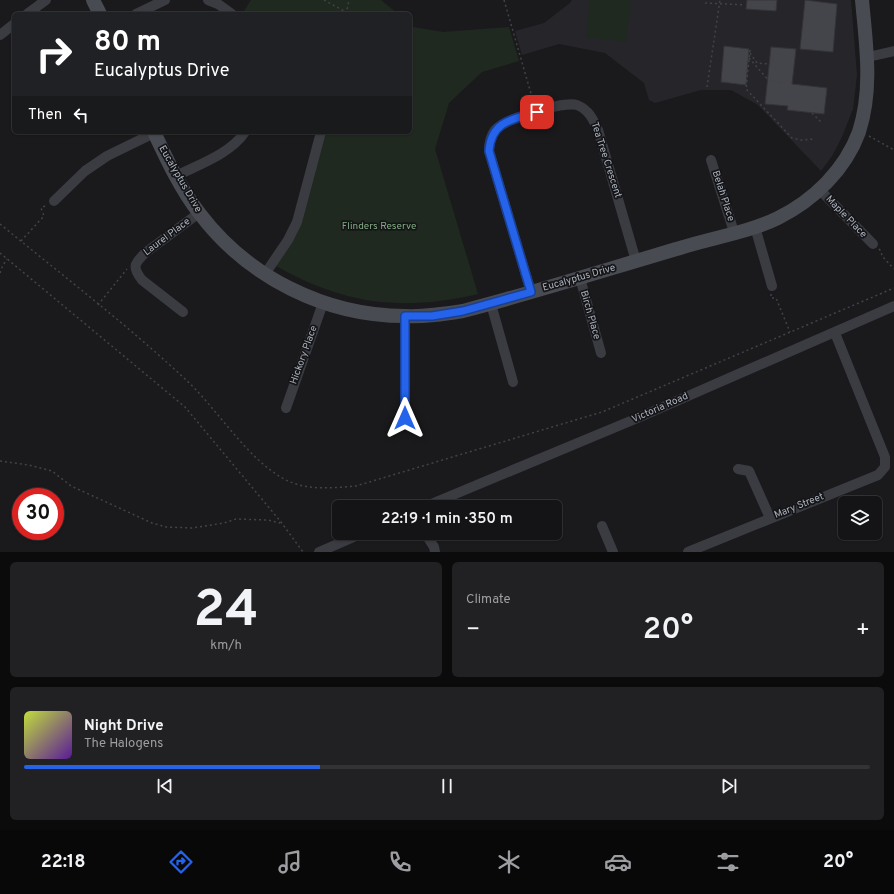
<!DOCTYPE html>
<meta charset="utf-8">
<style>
body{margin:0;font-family:Overpass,sans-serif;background:#212123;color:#f1f3f6;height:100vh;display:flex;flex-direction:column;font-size:15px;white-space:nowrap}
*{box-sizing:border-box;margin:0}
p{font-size:13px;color:#9d9ea1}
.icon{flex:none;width:22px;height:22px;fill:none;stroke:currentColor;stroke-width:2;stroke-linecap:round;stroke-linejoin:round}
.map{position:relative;height:552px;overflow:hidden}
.side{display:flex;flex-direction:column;gap:10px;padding:10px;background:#0b0b0c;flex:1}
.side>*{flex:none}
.top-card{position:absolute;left:12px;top:12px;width:400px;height:122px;border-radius:6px;box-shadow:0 1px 3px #0004,0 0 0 1px #333335;background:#202124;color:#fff;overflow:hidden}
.tools{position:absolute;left:838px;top:496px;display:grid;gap:8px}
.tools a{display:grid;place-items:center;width:44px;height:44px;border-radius:6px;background:#141416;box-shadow:0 1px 3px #0004,0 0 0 1px #333335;font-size:20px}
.speed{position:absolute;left:12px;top:488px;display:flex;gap:8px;font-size:20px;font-weight:700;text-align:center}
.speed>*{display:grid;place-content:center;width:52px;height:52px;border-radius:50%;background:#141416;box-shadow:0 1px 3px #0004,0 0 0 1px #333335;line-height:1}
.speed .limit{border:6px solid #d22;background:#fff;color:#111}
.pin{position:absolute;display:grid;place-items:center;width:34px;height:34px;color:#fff;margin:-17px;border-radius:8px;box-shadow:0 2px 6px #0006}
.me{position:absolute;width:44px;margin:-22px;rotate:0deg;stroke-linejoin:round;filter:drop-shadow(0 0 3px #0008)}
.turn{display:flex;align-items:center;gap:14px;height:84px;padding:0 16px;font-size:18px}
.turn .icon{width:52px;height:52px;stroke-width:2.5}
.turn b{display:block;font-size:28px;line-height:34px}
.then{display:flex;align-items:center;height:38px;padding:0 16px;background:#0003;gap:8px;font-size:15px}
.big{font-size:30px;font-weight:600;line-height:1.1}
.side .tile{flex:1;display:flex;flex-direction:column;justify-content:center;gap:6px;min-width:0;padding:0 14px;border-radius:6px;background:#212123}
.side .dial{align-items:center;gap:0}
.dial b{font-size:52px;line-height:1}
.song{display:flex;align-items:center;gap:12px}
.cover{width:48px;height:48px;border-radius:6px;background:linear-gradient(135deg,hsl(70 70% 55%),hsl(270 70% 35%))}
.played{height:4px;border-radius:2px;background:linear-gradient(90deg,#2563eb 35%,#333335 35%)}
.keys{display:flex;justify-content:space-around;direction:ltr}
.heat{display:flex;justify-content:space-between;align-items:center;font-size:22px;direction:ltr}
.side .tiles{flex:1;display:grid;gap:10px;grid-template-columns:1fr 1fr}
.tile:last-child{grid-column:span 2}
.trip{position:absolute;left:332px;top:500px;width:230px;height:40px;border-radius:6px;background:#141416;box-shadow:0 1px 3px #0004,0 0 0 1px #333335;font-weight:600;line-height:40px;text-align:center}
.tab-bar{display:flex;height:64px;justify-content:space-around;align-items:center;background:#080809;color:#9d9ea1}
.tab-bar .icon{width:28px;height:28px}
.tab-bar .on{color:#2563eb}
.tab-bar b{font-size:18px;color:#f1f3f6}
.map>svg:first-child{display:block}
.built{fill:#26262a}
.green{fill:#1f2920}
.building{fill:#44454a;stroke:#343439}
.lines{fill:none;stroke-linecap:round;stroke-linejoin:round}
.path{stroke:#404349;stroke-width:1.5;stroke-dasharray:2 3;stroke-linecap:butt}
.street{stroke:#3a3c42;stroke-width:10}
.secondary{stroke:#484b52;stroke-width:14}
.route-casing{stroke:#184099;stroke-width:10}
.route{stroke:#2563eb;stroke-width:7}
.labels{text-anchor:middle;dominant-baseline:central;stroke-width:3.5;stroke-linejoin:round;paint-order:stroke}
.street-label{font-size:10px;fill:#abb2bd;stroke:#151518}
.park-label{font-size:10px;fill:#81aa81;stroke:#151518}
</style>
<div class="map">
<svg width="894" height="552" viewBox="0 0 894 552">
<rect width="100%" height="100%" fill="#1a1a1d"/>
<path class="built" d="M 572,0 L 851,0 L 857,75 L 853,109 L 842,137 L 832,156 L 821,171 L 758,105 L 731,90 L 701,90 L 655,103 L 649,100 L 644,83 L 605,53 L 559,44 L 522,55 L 515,31 L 544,23 L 570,3 Z"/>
<g class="green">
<path d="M 251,0 L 381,0 L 398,14 L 246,14 L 244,11 Z"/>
<path d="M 590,0 L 631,0 L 626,42 L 586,37 Z"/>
<path d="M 410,24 L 413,27 L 443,32 L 509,27 L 519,61 L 482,72 L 449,103 L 435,149 L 478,294 C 402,312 343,304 276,266 L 300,225 L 326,132 L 410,132 Z"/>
</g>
<g class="building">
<path d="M 747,0 L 777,0 L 776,11 L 746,9 Z"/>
<path d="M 805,0 L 837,4 L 833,52 L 800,49 Z"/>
<path d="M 724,46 L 749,49 L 746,85 L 721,82 Z"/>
<path d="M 771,47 L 796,49 L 792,84 L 827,88 L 824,114 L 787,110 L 788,106 L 765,104 Z"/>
</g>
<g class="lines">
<g class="path">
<path d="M 324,0 L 346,12 L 355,14"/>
<path d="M 504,0 L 534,104"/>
<path d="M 705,3 L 745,5"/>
<path d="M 346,14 L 349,0"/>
<path d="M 750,50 L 746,89 L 792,138 L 801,140 L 814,139"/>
<path d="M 750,53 L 757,63 L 769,64"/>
<path d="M 749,58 L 769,81 L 784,83"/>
<path d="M 707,87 L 720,0"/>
<path d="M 812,113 L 821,122"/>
<path d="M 869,136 L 894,150"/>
<path d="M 0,224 C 62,275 126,324 184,378 C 217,408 246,458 284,479 C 306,491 332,488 356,486 L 602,412 L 894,288"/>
<path d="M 21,241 L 44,216 L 41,208 L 47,205"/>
<path d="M 879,249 L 881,251 L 882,256 L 894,269"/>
<path d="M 0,253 L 185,407 L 281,522 L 303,552"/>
<path d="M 0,273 L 3,265 L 7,259"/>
<path d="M 771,294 L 771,298 L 776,298 L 790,332"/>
<path d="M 98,305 L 127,269"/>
<path d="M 0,461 L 29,465 L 52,471 L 71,486 L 152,523 L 166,527 L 192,528 L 224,523 L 236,519 L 268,520 L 279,523 L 281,522"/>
</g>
<g class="street">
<path d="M 208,0 L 218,4 L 232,14"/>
<path d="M 27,14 L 46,0"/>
<path d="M 136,14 L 165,0"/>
<path d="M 0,35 L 14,24"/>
<path d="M 868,57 L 894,51"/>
<path d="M 711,160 L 734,232"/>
<path d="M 176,176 C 200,164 230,154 245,132"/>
<path d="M 820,190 L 873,244"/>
<path d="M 54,201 L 85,171 L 107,156 L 154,133"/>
<path d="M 755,227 L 772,286"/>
<path d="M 265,274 L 288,240 L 297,222 L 321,132"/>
<path d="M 580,278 L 601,353"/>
<path d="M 531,292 L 489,151 C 489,143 490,137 495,130 C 505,119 563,101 577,105 C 589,110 593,119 598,130 L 636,261"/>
<path d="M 491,304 L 513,382"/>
<path d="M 183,312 L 142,280 C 132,267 134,264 145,253 L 199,213"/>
<path d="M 405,316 L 405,418"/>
<path d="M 286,408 L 323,303"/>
<path d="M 738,469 L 749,471 L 770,518"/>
<path d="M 424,507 L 640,417 L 894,306"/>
<path d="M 602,526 L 613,552"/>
<path d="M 425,533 L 434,547 L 435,552"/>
<path d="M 319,552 L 363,533"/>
<path d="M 688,552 L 878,475 L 885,467 L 885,457 L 835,333"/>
</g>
<g class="secondary">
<path d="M 93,0 L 100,14"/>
<path d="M 154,132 C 167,160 181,190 200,214 C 248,277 325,316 405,316 C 425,317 444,314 463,311 C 536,292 608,269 680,248 C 711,238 750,232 778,218 C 814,200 845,170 859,132 C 873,88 866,45 862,0"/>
</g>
</g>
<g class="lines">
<defs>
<path id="route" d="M 405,418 L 405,316 L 432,316 L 463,311 L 531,292 L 489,151 C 491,121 513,119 537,112"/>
</defs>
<use href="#route" class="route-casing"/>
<use href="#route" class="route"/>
</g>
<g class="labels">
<g class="street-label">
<text transform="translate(606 160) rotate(72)">Tea Tree Crescent</text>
<text transform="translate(180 179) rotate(60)">Eucalyptus Drive</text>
<text transform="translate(723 196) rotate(72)">Belah Place</text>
<text transform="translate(846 217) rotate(46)">Maple Place</text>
<text transform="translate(167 237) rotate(-37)">Laurel Place</text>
<text transform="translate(579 278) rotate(-16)">Eucalyptus Drive</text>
<text transform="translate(590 315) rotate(74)">Birch Place</text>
<text transform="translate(304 355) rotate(-70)">Hickory Place</text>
<text transform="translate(660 408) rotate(-24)">Victoria Road</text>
<text transform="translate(799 506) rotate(-22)">Mary Street</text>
</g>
<g class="park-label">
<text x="379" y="226">Flinders Reserve</text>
</g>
</g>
</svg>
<div class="tools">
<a><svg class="icon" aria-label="layers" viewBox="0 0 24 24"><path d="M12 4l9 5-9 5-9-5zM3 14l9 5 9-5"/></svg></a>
</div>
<div class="speed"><div class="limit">30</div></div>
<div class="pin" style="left:537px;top:112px;background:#d93025"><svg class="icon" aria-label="arrive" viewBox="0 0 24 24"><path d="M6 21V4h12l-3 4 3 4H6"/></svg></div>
<svg class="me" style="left:405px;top:418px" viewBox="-20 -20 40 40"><path d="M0-17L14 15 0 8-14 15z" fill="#2563eb" stroke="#fff" stroke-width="4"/></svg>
<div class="trip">22:19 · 1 min · 350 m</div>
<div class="top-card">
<div class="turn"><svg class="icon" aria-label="right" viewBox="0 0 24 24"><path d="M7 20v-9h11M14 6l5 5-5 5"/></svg><div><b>80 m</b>Eucalyptus Drive</div></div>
<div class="then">Then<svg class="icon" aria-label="left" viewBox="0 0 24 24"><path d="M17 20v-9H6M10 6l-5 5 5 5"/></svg></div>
</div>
</div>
<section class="side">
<div class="tiles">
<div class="tile dial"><b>24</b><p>km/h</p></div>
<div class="tile"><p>Climate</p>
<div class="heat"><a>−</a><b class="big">20°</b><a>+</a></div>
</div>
<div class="tile">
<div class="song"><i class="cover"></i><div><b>Night Drive</b><p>The Halogens</p></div></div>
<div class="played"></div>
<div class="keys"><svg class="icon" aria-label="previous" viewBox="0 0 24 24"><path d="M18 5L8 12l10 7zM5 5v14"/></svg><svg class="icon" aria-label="pause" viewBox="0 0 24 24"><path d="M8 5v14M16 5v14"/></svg><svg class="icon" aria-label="next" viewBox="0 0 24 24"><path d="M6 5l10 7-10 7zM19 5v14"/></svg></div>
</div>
</div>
</section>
<nav class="tab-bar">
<b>22:18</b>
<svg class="icon on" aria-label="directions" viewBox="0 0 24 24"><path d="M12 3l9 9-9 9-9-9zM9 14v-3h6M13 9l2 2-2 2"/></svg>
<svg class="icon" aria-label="music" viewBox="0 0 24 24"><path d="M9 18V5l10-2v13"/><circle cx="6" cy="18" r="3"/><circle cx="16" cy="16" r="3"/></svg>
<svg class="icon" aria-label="phone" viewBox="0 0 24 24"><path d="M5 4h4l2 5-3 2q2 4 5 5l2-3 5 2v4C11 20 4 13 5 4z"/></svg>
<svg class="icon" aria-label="climate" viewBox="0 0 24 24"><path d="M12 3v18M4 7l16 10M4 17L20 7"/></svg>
<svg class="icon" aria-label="car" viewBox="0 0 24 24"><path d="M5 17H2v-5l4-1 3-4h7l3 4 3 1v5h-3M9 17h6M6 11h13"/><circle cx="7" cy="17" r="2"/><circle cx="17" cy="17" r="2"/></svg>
<svg class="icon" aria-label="filters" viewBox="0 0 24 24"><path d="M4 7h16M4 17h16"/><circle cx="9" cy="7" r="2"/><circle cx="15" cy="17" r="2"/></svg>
<b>20°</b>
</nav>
